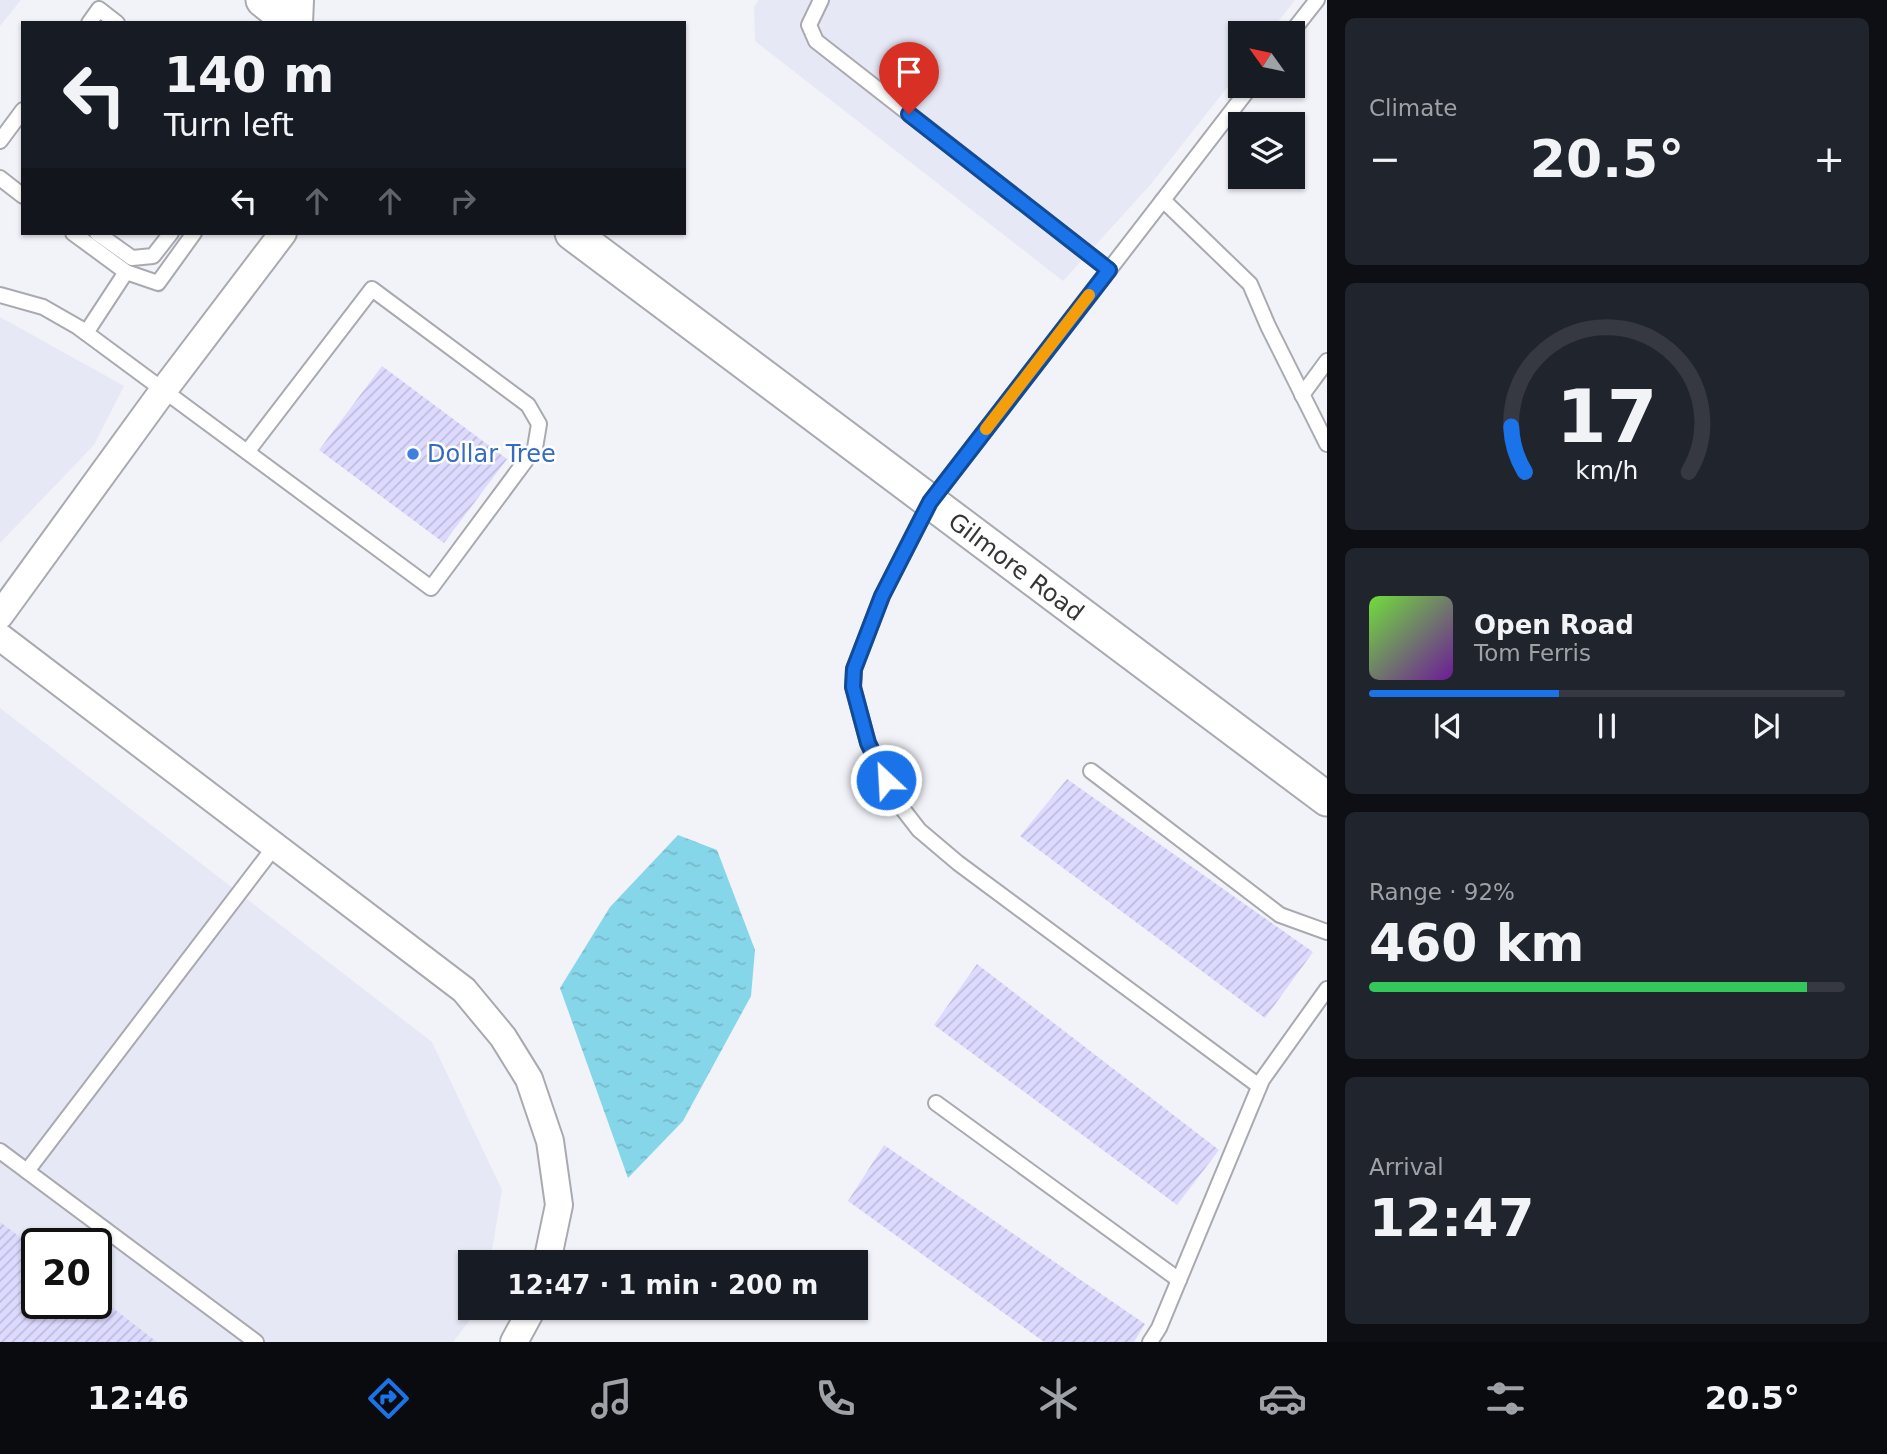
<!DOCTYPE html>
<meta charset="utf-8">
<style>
body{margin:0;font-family:"DejaVu Sans",sans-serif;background:#20242c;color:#f1f3f6;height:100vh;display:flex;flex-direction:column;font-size:26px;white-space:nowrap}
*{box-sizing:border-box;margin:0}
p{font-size:23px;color:#9ea1a6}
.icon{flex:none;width:38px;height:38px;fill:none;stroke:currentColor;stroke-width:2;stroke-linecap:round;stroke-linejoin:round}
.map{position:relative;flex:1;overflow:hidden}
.sheet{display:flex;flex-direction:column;gap:18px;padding:18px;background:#0d0f14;width:560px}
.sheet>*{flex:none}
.guide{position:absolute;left:21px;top:21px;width:665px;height:214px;border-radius:0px;box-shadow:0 2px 5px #0004;background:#171b24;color:#f1f3f6;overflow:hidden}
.needle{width:46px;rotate:303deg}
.fabs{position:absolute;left:1228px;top:21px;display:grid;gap:14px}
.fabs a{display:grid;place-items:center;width:77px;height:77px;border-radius:0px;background:#171b24;box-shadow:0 2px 5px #0004;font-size:35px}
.speed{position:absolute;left:21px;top:1228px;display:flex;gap:14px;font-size:35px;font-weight:700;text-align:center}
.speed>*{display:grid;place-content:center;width:91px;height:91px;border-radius:50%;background:#171b24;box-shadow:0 2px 5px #0004;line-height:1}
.speed .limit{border:4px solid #111;border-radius:10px;background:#fff;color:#111}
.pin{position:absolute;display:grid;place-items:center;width:60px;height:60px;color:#fff;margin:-72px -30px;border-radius:50% 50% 50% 0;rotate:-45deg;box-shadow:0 0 7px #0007}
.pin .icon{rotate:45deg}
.me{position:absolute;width:77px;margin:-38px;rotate:335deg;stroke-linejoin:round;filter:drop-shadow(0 0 5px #0008)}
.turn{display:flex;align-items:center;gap:24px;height:147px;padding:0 28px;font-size:32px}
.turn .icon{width:91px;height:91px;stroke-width:2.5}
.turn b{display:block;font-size:49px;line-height:60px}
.lanes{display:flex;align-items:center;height:66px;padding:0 28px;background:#0003;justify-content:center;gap:35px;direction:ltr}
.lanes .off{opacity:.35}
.big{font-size:52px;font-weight:700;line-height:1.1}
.sheet .card{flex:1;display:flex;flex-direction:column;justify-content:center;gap:10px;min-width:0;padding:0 24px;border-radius:10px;background:#20242c}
.sheet .dial{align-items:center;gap:0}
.dial svg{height:182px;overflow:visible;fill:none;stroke:#363941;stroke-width:7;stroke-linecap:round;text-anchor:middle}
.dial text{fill:#f1f3f6;stroke:none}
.song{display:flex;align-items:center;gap:21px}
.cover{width:84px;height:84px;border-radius:10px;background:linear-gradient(135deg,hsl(100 70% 55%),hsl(280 70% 35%))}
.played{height:7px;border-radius:4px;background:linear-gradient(90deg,#1a73e8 40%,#363941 40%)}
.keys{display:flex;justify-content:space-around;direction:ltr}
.heat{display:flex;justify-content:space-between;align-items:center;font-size:38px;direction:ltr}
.charge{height:10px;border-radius:5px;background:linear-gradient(90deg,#34c759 92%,#363941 0)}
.trip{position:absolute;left:458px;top:1250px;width:410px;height:70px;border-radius:0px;background:#171b24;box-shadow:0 2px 5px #0004;font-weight:700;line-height:70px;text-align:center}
.menu{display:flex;height:112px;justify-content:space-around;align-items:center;background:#090b0e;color:#9ea1a6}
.menu .icon{width:49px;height:49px}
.menu .on{color:#1a73e8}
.menu b{font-size:32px;color:#f1f3f6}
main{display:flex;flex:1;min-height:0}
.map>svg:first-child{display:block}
.built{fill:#e6e8f5;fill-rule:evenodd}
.water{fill:url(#water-ripples)}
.building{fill:url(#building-hatch)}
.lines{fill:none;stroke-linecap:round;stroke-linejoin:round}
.service-casing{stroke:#a9aaaf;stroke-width:18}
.minor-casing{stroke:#a9aaaf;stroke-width:30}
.tertiary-casing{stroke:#a9aaaf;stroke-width:37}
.service{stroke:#fff;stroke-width:14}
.minor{stroke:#fff;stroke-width:26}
.tertiary{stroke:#fff;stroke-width:33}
.route-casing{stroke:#114b97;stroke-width:18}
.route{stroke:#1a73e8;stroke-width:12}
.slow{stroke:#f59e0b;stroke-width:12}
.shop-dot{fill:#3f7fe0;stroke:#fff;stroke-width:2.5}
.labels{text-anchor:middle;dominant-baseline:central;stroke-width:5;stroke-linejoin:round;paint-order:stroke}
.shop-label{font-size:24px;fill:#366cbe;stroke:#fff;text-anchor:start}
.street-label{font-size:24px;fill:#343537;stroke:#fff}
</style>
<main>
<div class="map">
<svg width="1327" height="1342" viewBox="0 0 1327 1342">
<defs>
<pattern id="water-ripples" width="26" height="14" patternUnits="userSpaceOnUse" patternTransform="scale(1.75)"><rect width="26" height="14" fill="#86d6e9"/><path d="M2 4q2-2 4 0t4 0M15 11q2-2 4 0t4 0" fill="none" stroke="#74b8c8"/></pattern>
<pattern id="building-hatch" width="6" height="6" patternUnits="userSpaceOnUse" patternTransform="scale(1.75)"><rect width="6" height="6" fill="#dddaff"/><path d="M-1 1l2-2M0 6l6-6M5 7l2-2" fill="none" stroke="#bebcdb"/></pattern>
</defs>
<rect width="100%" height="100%" fill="#f2f3f9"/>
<g class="built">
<path d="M 0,0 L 21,0 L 0,26 Z"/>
<path d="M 759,0 L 1295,0 L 1269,33 L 1241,33 L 1241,70 L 1151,184 L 1063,281 L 755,41 L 754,7 Z"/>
<path d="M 0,317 L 124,386 L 94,445 L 0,543 Z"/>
<path d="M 0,708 L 432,1042 L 502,1190 L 490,1262 L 471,1262 L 471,1307 L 480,1307 L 453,1342 L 0,1342 ZM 37,1244 L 96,1244 L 96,1304 L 37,1304 Z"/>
</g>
<path class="water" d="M 678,835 L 717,850 L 755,950 L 751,996 L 683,1121 L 628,1178 L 560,988 L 610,907 Z"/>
<g class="building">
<path d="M 382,366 L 507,459 L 444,543 L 319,450 Z"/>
<path d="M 1067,779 L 1313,952 L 1265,1018 L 1020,836 Z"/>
<path d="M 977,964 L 1219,1150 L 1177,1205 L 934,1025 Z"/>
<path d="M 884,1145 L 1145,1324 L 1134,1342 L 1044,1342 L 848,1201 Z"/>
<path d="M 0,1222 L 37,1250 L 37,1304 L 96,1304 L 96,1295 L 157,1342 L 0,1342 Z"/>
</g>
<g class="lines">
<defs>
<g id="service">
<path d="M 821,0 L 809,25 L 816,41 L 1109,270"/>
<path d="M 89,23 L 99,9 L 117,23"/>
<path d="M 1291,33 L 1317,0"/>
<path d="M 1251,86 L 930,502 L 882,596 L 864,643 L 854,669 L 853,687 L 868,743 L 895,799 L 919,830 L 958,863 L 1259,1086"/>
<path d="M 0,141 L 23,110"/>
<path d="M 0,178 L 23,196"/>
<path d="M 1163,200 L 1250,284 L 1268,326 L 1327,444"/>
<path d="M 73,233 L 126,272"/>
<path d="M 97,233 L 132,258 L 153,256 L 171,233"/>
<path d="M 0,295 L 43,307 L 78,327 L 431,588 L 535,448 L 539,424 L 528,405 L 372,289 L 247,452"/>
<path d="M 86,333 L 126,272 L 158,283 L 194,233"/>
<path d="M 1302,395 L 1327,361"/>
<path d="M 1091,771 L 1280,915 L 1327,932"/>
<path d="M 936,1103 L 1179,1280"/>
<path d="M 0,1151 L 256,1342"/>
<path d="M 27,1171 L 275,846"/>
<path d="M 1150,1342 L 1159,1328 L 1262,1080 L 1327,989"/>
</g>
<g id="minor">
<path d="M 299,23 L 300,0"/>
<path d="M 0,615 L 157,399 L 283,233"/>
<path d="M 0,637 L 464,990 L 503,1037 L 529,1079 L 550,1141 L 559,1205 L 547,1262"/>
<path d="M 514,1342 L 533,1307"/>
</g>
<g id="tertiary">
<path d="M 263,0 L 292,23"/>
<path d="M 572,233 L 1327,799"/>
</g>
</defs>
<use href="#service" class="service-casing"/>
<use href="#minor" class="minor-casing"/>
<use href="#tertiary" class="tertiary-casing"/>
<use href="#service" class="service"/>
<use href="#minor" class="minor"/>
<use href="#tertiary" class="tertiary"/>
</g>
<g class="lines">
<defs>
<path id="route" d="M 886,780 L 868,743 L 853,687 L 854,669 L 882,596 L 930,502 L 1109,270 L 909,114"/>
</defs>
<use href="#route" class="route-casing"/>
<use href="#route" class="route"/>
<path class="slow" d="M 986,429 L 1089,295"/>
</g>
<circle class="shop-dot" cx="413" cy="454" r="7"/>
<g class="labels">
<g class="shop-label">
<text x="427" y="454">Dollar Tree</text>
</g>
<g class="street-label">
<text transform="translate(1016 567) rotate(37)">Gilmore Road</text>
</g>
</g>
</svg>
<div class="fabs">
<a><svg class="needle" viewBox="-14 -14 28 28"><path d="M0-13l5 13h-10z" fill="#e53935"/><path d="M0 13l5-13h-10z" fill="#9ea1a6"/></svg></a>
<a><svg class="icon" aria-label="layers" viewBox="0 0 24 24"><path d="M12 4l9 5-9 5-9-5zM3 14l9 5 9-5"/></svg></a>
</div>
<div class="speed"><div class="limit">20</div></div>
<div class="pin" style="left:909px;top:114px;background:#d93025"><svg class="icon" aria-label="arrive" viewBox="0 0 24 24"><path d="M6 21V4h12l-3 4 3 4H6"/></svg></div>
<svg class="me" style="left:886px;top:780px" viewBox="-20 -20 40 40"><circle r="17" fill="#1a73e8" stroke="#fff" stroke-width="3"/><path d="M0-11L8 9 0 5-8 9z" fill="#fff"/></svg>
<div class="trip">12:47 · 1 min · 200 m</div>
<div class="guide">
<div class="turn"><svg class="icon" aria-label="left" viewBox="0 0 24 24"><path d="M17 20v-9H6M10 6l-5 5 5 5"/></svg><div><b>140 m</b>Turn left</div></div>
<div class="lanes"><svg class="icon" aria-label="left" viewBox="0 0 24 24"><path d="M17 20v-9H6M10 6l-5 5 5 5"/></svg><svg class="icon off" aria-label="ahead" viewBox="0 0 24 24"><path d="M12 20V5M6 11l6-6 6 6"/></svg><svg class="icon off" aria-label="ahead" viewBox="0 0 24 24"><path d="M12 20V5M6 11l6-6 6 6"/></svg><svg class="icon off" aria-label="right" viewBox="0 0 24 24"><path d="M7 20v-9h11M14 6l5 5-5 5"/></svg></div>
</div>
</div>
<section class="sheet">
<div class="card"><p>Climate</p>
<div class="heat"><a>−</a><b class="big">20.5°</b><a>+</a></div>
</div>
<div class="card dial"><svg viewBox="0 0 100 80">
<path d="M14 69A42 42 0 1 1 86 69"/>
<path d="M14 69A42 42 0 0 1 8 49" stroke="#1a73e8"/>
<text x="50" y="56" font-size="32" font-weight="700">17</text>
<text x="50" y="72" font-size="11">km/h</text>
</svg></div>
<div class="card">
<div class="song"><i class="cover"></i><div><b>Open Road</b><p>Tom Ferris</p></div></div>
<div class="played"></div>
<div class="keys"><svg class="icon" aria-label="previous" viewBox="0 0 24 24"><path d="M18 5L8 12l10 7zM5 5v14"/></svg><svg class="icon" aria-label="pause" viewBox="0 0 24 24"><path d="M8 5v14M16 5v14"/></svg><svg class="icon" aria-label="next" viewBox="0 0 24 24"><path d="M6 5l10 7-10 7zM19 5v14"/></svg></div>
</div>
<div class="card"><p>Range · 92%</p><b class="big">460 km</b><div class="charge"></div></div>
<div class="card"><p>Arrival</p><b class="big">12:47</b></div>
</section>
</main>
<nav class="menu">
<b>12:46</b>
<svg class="icon on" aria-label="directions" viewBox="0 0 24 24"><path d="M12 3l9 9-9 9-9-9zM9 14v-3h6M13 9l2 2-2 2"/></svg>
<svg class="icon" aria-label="music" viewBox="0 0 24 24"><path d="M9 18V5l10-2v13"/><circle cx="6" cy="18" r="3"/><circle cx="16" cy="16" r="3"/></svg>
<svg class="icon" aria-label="phone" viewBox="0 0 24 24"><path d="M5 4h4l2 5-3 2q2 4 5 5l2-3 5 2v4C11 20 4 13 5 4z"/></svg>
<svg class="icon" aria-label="climate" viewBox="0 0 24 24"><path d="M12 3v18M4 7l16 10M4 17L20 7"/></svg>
<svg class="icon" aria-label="car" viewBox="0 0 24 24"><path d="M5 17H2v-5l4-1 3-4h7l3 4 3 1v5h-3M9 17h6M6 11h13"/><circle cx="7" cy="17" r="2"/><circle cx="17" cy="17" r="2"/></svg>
<svg class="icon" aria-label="filters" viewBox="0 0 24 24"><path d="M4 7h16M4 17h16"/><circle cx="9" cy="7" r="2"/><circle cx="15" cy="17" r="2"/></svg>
<b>20.5°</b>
</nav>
